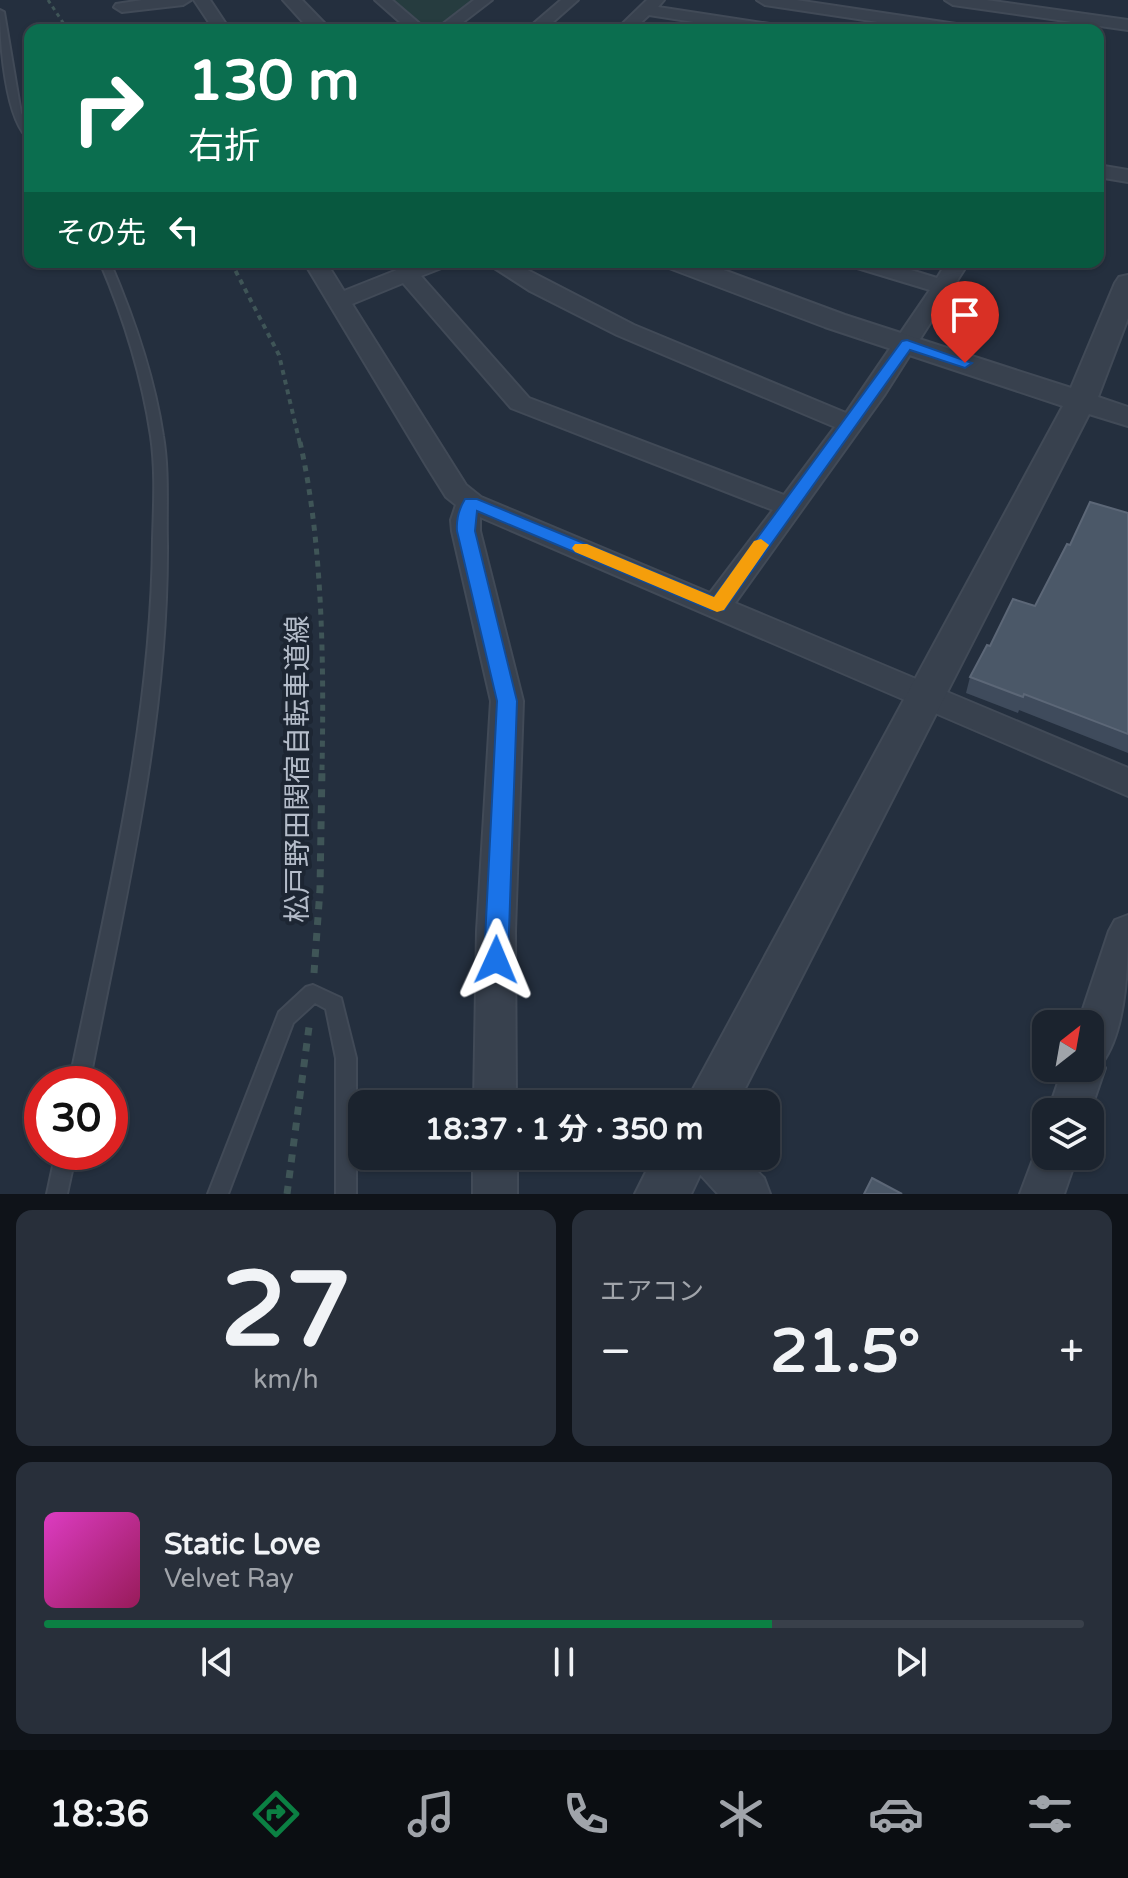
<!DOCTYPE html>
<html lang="ja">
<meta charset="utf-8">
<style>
body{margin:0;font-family:"Varela Round","Noto Sans JP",sans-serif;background:#282f3a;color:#f1f3f6;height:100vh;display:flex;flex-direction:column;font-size:30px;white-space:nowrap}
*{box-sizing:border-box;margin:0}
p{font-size:26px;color:#a0a4aa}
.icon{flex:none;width:44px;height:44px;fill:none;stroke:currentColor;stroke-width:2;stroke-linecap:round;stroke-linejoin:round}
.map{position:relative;height:1194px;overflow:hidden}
.sheet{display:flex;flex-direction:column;gap:16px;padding:16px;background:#0f1319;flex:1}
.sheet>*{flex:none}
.banner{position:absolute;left:24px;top:24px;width:1080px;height:244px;border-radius:16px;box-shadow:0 2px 6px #0004,0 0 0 2px #39404a;background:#0b6e4f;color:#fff;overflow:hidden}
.needle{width:52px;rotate:31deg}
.tools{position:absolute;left:1032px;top:1010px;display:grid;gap:16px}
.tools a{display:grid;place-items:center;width:72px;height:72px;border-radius:16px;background:#1b232e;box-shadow:0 2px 6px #0004,0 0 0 2px #39404a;font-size:40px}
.speed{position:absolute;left:24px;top:1066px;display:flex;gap:16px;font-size:40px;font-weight:700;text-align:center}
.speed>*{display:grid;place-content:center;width:104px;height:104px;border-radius:50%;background:#1b232e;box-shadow:0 2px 6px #0004,0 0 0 2px #39404a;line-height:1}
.speed .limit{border:12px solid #d22;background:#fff;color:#111}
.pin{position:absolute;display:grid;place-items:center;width:68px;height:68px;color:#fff;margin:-82px -34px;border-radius:50% 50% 50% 0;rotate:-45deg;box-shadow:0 0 8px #0007}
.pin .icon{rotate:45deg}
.me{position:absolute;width:88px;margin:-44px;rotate:1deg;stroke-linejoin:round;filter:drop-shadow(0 0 6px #0008)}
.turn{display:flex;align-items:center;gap:28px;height:168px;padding:0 32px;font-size:36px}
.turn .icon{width:104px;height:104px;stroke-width:2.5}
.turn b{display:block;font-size:56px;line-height:68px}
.then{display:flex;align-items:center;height:76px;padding:0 32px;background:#0003;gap:16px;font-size:30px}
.big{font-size:60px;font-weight:700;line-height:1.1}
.sheet .card{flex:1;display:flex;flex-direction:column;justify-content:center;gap:12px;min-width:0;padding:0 28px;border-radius:16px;background:#282f3a}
.sheet .dial{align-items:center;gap:0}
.dial b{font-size:104px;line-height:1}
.song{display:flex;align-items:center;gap:24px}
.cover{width:96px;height:96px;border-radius:12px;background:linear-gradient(135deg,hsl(310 70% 55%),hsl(330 70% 35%))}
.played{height:8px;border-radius:4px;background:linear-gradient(90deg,#0b8043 70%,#39404a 70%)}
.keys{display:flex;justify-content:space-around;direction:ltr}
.heat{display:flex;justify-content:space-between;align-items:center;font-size:44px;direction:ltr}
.sheet .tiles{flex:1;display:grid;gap:16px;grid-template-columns:1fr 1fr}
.card:last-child{grid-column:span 2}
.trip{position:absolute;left:348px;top:1090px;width:432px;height:80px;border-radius:16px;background:#1b232e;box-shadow:0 2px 6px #0004,0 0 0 2px #39404a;font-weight:700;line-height:80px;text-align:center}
.tabs{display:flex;height:128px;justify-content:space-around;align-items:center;background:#0b0e12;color:#a0a4aa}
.tabs .icon{width:56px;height:56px}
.tabs .on{color:#0b8043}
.tabs b{font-size:36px;color:#f1f3f6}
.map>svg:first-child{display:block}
.green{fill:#263c3f}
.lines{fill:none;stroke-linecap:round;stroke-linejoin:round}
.service-casing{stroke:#414a57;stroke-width:4}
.minor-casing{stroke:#414a57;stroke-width:4}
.tertiary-casing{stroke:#414a57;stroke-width:4}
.path-far3{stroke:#3f5557;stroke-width:3;stroke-dasharray:4 4;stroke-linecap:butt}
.path-far2{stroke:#3f5557;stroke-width:4;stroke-dasharray:5 5;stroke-linecap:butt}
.path-far1{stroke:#3f5557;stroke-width:5;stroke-dasharray:6 6;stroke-linecap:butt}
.path{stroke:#3f5557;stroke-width:7;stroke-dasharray:8 8;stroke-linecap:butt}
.service{fill:#38414e;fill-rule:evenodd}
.minor{fill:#38414e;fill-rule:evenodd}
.tertiary{fill:#38414e;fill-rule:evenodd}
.wall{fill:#3f4b5c}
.building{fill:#4b5868;stroke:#5c6777;stroke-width:2}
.route{fill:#1a73e8;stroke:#114b97;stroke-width:2}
.slow{fill:#f59e0b}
.labels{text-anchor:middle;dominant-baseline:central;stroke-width:8;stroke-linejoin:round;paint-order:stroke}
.street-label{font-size:28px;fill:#b4bcc9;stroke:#1d2633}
</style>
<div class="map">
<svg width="1128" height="1194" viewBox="0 0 1128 1194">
<rect width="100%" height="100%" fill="#242f3e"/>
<path class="green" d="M 390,0 L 475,0 L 436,28 L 426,29 Z"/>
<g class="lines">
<defs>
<g id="service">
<path d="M 0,10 L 4,12 L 21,113 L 30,129 L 30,140 C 5,121 0,41 0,10 Z"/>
<path d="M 100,262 L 110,262 C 134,318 154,375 163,436 C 169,471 166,509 167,545 C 168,727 123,906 89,1084 L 69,1084 C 106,904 152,724 153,539 C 154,505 156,470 151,436 C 142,376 124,318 100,262 Z"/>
<path d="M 313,985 L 341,998 L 356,1058 L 356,1194 L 336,1194 L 336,1058 L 326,1009 L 315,1003 L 293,1023 L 228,1194 L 208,1194 L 279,1012 L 306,987 Z"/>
<path d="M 56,1152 L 76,1152 L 67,1194 L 47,1194 Z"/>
</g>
<g id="minor">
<path d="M 142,0 L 191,0 L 183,5 L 122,12 L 114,7 L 116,4 Z"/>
<path d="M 194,0 L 210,0 L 230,30 L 214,30 Z"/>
<path d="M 375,0 L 392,0 L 427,30 L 409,30 Z"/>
<path d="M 474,0 L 492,0 L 453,30 L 435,30 Z"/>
<path d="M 561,0 L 578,0 L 544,30 L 526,30 Z"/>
<path d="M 647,0 L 664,0 L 658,7 L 776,25 L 784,30 L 745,30 L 649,15 L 633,30 L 616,30 Z"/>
<path d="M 757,0 L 796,0 L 963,25 L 971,30 L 931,30 L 765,5 Z"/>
<path d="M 945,0 L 986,0 L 1128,20 L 1128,30 L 953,5 Z"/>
<path d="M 1098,165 L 1128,170 L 1128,182 L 1098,177 Z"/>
<path d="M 304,262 L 326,262 L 344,291 L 417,262 L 447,262 L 444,267 L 421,276 L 529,398 L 784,495 L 835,427 L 617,335 L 530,291 L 485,262 L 512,262 L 634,325 L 846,413 L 930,290 L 854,267 L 851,262 L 885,262 L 937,278 L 947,262 L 969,262 L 885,394 L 735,603 L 1128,768 L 1128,796 L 480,517 L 480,531 L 523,701 L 515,931 L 516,1104 L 474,1104 L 477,931 L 491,701 L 452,531 L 451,520 L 456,505 L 446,497 L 426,465 ZM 403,283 L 511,408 L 773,510 L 710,593 L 481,497 L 466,485 L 352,304 Z"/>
<path d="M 1128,915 C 1128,958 1128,1028 1102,1063 L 1105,1068 L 1090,1112 L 1048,1112 L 1063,1068 L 1090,1068 L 1090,1024 L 1078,1024 L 1109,931 L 1115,920 Z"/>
<path d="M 1046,1138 L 1046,1156 L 1077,1156 L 1064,1194 L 1020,1194 L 1040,1141 Z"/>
<rect x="473" y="1156" width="44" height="38"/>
<path d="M 690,1156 L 742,1156 L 764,1178 L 770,1194 L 718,1194 L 697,1171 Z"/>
</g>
<g id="tertiary">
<path d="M 283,0 L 302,0 L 331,30 L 310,30 Z"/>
<path d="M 665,262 L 702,262 L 845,315 L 1071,388 L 1115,283 L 1119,277 L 1128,275 L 1128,318 L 1098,397 L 1128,407 L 1128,426 L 1089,414 L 737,1104 L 685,1104 L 1063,406 L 825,327 L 669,268 Z"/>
<path d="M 654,1156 L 709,1156 L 691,1194 L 635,1194 Z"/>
</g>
</defs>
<use href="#service" class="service-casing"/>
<use href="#minor" class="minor-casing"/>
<use href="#tertiary" class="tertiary-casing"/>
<path class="path-far3" d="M 48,0 L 68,30"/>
<path class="path-far2" d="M 231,262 L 279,355 L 300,444"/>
<path class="path-far1" d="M 300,442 C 323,543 324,666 322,770"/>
<g class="path">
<path d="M 314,973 L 320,889 L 322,768"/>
<path d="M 287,1194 L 309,1027"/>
</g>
<use href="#service" class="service"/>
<use href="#minor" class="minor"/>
<use href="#tertiary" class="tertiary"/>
</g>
<path class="wall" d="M 1128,513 L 1128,753 L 1019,710 L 1018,713 L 966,693 L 970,677 L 990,646 L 1035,606 L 1070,545 Z"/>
<g class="building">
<path d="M 1090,502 L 1128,513 L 1128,734 L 1024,694 L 1023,697 L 970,677 L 987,645 L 990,646 L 1013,599 L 1035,606 L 1067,544 L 1070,545 Z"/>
<path d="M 872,1178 L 902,1194 L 864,1194 Z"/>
</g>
<path class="route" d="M 907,340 L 972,363 L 965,368 L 910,350 L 724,610 L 711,610 L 477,511 L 475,531 L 517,701 L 508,960 L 504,967 L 496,970 L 487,967 L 484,960 L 497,701 L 457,531 C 456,519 459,509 465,499 L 477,499 L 714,597 L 902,341 Z"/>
<path class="slow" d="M 761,539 L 769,545 L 724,610 L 717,612 L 575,552 L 572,548 L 575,544 L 587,544 L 714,597 L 754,541 Z"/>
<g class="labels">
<g class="street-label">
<text transform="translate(298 769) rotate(-90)">松戸野田関宿自転車道線</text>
</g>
</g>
</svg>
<div class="tools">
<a><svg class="needle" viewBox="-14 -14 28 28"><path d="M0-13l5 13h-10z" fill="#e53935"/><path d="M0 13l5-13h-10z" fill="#a0a4aa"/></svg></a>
<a><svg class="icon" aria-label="layers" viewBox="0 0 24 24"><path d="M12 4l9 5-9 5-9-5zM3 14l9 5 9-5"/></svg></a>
</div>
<div class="speed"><div class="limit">30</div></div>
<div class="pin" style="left:965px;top:363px;background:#d93025"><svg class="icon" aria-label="arrive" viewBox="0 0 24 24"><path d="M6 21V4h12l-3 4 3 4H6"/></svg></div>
<svg class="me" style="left:496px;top:960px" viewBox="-20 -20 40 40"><path d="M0-17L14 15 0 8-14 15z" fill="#1a73e8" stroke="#fff" stroke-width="4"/></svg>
<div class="trip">18:37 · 1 分 · 350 m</div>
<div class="banner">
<div class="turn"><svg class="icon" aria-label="right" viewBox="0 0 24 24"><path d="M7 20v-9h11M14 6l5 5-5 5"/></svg><div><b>130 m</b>右折</div></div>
<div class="then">その先<svg class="icon" aria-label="left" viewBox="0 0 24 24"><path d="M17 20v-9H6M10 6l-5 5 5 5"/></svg></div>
</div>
</div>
<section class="sheet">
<div class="tiles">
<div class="card dial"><b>27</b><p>km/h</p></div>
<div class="card"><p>エアコン</p>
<div class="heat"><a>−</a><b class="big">21.5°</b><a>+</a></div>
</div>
<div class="card">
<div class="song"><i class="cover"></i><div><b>Static Love</b><p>Velvet Ray</p></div></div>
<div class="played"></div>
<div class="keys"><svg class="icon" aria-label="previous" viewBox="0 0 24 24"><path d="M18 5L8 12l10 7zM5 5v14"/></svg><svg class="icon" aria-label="pause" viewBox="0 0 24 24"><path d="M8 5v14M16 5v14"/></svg><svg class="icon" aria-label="next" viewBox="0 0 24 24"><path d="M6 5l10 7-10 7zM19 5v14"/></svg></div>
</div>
</div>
</section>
<nav class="tabs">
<b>18:36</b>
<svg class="icon on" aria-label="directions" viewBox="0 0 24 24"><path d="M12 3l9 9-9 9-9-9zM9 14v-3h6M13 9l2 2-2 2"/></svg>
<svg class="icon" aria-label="music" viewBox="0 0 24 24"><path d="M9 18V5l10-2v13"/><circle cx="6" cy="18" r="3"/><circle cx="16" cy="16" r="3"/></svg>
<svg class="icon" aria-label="phone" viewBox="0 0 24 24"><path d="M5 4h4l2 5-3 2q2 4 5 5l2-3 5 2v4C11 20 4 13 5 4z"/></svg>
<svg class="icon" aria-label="climate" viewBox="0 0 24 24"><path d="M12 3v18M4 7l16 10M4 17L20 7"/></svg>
<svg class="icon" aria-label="car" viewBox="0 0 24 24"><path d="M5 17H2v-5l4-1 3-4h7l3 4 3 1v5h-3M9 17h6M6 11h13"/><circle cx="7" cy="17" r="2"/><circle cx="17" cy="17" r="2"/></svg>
<svg class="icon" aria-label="filters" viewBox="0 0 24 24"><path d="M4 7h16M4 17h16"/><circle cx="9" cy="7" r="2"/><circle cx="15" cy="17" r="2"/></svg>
</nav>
